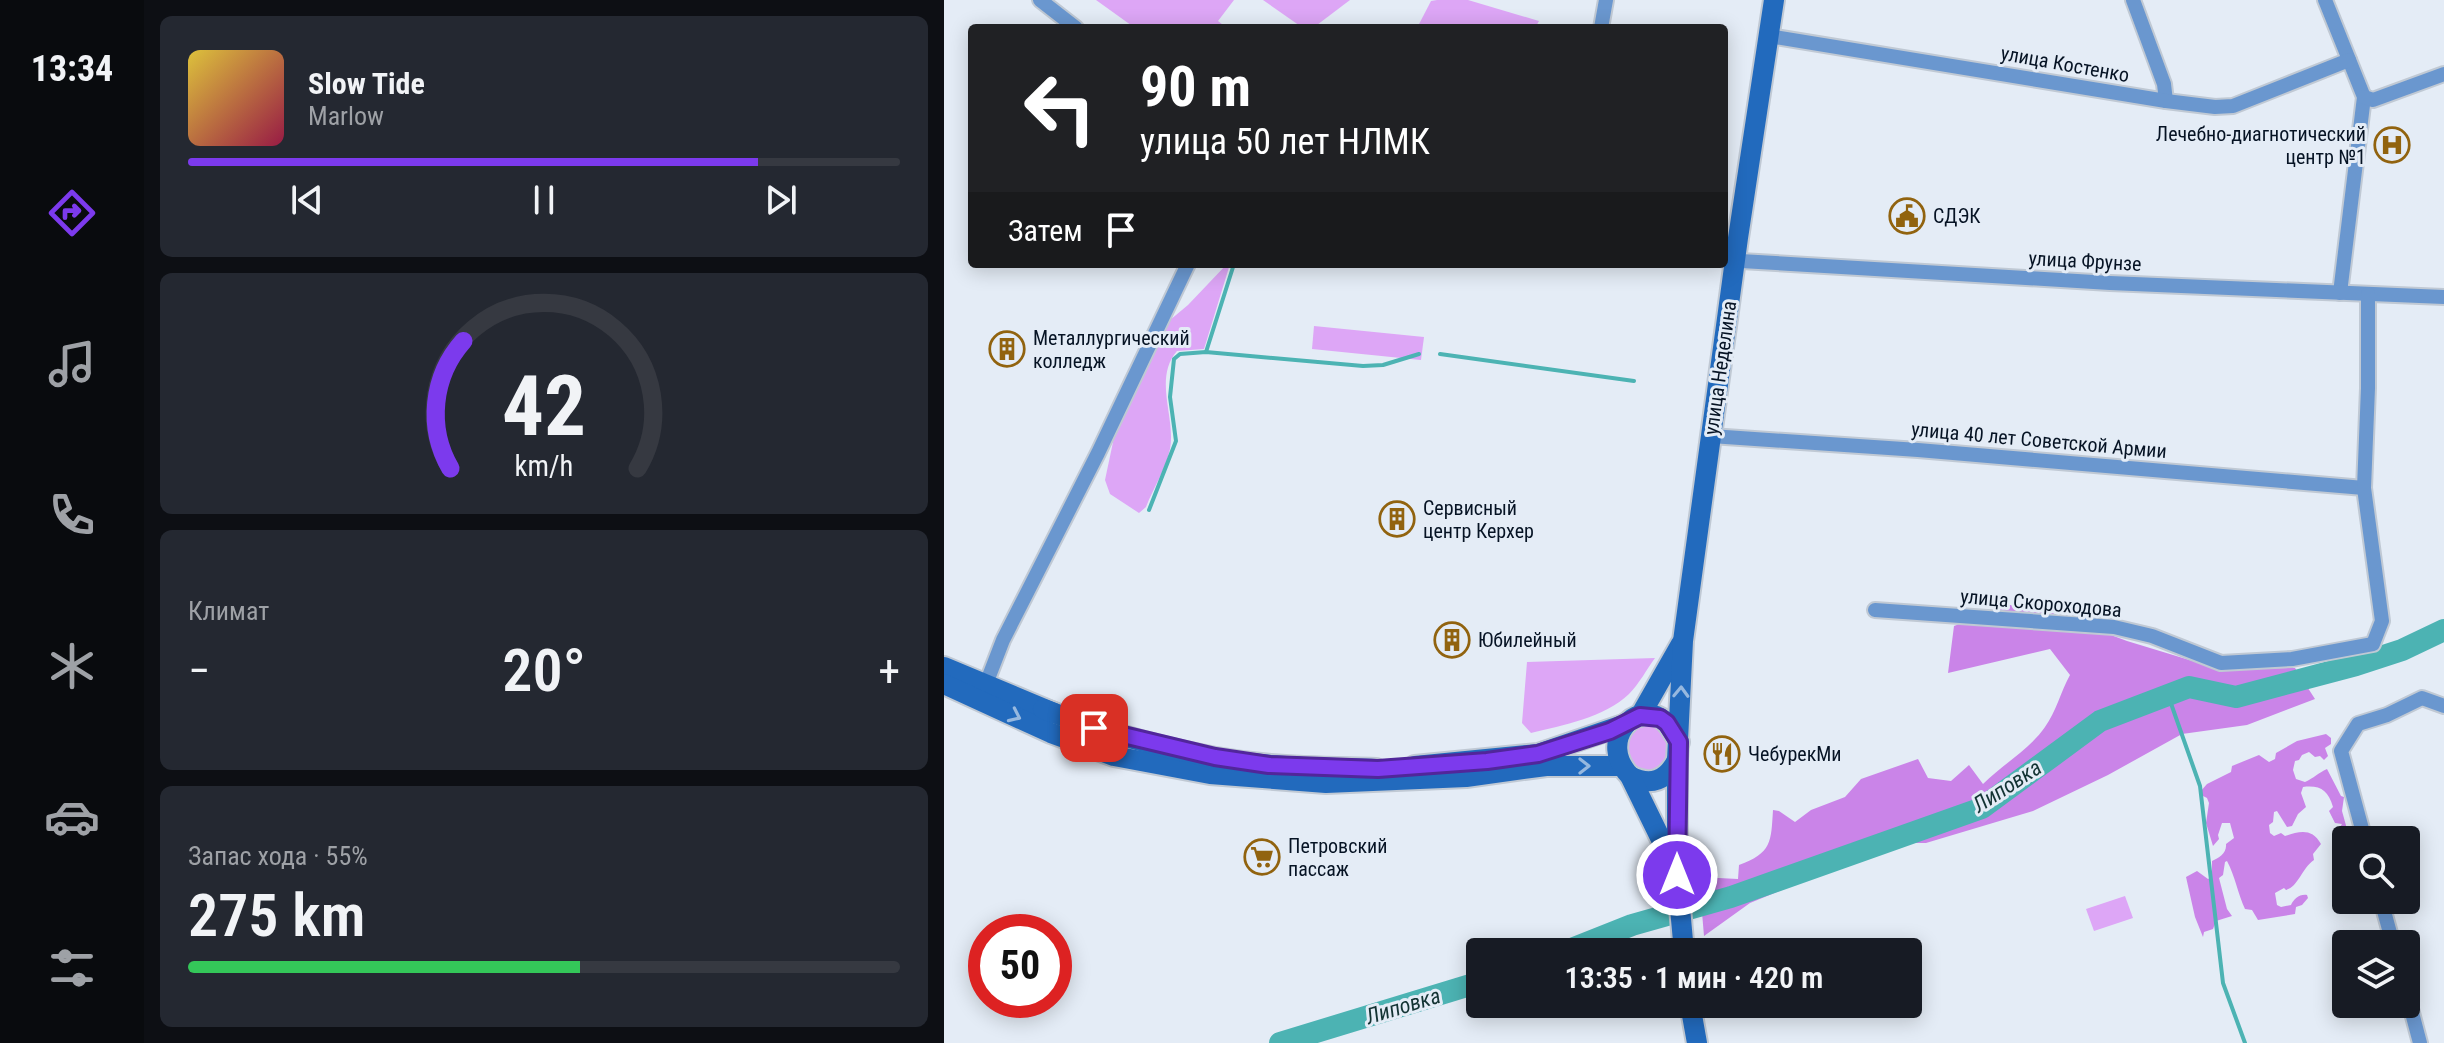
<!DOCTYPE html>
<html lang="ru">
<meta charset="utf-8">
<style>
body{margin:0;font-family:"Roboto Condensed",sans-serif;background:#242831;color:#f1f3f6;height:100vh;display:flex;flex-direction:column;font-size:30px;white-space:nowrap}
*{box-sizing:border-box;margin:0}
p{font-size:26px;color:#9ea1a6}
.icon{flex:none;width:44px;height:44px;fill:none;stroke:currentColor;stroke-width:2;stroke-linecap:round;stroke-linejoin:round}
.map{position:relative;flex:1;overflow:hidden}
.panel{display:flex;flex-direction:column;gap:16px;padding:16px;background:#0d0f14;width:800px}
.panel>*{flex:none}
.banner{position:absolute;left:24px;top:24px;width:760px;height:244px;border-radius:8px;box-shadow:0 4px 20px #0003;background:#202124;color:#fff;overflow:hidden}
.fabs{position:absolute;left:1388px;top:826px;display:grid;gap:16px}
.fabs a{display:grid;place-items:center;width:88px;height:88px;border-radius:8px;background:#171b24;box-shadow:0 4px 20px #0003;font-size:40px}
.speed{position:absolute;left:24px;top:914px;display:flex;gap:16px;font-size:40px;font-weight:700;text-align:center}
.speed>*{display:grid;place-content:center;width:104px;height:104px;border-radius:50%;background:#171b24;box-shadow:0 4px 20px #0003;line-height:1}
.speed .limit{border:12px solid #d22;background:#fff;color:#111}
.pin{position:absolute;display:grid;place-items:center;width:68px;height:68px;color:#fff;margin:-34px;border-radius:16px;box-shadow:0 4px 12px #0006}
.me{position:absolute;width:88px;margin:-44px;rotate:0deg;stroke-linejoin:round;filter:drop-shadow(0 0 6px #0008)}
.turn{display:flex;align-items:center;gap:28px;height:168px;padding:0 40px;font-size:36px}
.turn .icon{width:104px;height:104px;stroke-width:2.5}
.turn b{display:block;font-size:56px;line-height:68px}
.then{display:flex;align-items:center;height:76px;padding:0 40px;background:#0003;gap:16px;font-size:30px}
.big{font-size:60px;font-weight:600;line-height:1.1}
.panel .card{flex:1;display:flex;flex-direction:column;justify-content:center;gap:12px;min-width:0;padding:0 28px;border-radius:12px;background:#242831}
.panel .dial{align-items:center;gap:0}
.dial svg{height:208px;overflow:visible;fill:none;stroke:#363941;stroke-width:7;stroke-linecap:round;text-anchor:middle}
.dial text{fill:#f1f3f6;stroke:none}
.song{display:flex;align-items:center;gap:24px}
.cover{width:96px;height:96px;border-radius:12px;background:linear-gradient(135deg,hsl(50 70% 55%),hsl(340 70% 35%))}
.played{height:8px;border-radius:4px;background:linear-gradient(90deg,#7c3aed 80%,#363941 80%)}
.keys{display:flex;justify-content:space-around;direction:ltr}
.heat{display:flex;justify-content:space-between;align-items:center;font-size:44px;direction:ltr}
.charge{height:12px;border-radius:6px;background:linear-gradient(90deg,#34c759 55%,#363941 0)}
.trip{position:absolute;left:522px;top:938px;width:456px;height:80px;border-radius:8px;background:#171b24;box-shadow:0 4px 20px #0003;font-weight:600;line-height:80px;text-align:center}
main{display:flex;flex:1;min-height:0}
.tabs{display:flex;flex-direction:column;width:144px;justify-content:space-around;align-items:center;background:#090b0e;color:#9ea1a6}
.tabs .icon{width:56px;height:56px}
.tabs .active{color:#7c3aed}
.tabs b{font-size:36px;color:#f1f3f6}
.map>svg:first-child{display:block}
.green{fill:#dda6f6}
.forest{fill:#ca84e8}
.water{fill:#4cb3b3}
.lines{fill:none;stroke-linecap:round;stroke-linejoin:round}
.stream{stroke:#4cb3b3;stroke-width:4}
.river{stroke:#4cb3b3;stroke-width:22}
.minor-casing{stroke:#c0c9d4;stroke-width:18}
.secondary-casing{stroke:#c0c9d4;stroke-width:24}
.minor{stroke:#6a97cf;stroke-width:14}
.secondary{stroke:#226abd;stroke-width:20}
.oneway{stroke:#96b8df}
.route-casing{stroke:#51269a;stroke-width:20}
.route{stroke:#7c3aed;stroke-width:14}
.labels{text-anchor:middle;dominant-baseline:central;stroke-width:6;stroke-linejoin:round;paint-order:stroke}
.street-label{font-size:20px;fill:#061324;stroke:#e4ecf6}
.poi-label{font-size:20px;fill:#061324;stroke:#e4ecf6;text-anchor:start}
.water-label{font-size:22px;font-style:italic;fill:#133333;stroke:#e4ecf6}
</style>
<main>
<nav class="tabs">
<b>13:34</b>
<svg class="icon active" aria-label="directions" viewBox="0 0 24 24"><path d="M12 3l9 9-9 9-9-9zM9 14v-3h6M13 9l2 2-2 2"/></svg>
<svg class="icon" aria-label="music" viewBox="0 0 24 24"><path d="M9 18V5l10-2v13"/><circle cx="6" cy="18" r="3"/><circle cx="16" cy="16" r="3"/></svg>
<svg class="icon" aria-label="phone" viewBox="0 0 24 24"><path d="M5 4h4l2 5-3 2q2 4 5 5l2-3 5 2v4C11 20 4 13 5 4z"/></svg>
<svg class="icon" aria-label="climate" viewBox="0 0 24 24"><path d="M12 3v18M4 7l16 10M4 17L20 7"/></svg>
<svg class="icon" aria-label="car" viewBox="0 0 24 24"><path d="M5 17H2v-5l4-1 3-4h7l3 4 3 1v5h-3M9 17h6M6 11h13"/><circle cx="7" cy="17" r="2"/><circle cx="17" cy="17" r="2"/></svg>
<svg class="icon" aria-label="filters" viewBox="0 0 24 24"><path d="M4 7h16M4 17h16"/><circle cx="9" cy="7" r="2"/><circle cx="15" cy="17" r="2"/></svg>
</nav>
<section class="panel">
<div class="card">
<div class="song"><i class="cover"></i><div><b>Slow Tide</b><p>Marlow</p></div></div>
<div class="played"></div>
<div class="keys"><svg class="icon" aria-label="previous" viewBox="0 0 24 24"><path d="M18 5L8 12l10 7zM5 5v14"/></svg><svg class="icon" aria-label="pause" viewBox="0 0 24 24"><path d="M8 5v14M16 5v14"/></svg><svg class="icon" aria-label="next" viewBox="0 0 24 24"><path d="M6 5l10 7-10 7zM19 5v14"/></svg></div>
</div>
<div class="card dial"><svg viewBox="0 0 100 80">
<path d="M14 69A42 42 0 1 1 86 69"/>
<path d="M14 69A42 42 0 0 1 19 20" stroke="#7c3aed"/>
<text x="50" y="56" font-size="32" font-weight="700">42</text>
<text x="50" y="72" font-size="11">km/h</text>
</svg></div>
<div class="card"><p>Климат</p>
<div class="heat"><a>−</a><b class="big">20°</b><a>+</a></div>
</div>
<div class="card"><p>Запас хода · 55%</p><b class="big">275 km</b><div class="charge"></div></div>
</section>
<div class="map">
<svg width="1500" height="1043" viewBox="0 0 1500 1043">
<rect width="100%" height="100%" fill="#e4ecf6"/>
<g class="green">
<path d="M 152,0 L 290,0 L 274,21 L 283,28 L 191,28 Z"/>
<path d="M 319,0 L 406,0 L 369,28 L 359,28 Z"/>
<path d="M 493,0 L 524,0 L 595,21 L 591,28 L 473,28 L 487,1 Z"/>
<path d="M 283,264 L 286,264 L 260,349 L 233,351 C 209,379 232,417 226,449 C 222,468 209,489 202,507 L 195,513 L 166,494 L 161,480 L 172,428 L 220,325 L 244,305 Z"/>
<path d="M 370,326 L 480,337 L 477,360 L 368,349 Z"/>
<path d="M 711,658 C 703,669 695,684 685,694 C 660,718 619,725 587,733 L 578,723 L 583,662 Z"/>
<path d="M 699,725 L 716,728 L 728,740 L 722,771 L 690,773 L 679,742 L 691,728 Z"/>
<path d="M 1181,896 L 1189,918 L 1150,931 L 1142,909 Z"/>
</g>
<g class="forest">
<path d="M 1066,605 L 1095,608 L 1183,641 L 1275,669 L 1351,668 L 1371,699 L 1303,725 L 1238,734 L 1164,775 L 1089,811 L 982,843 L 907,843 L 898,850 L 861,863 L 860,881 L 806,903 L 760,936 L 755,877 L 794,879 L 795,865 C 828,853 827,842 829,810 L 835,811 L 851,822 L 867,810 L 901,797 L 917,779 L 974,759 L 984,778 L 1007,781 L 1025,765 L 1039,784 C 1059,764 1085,750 1101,727 C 1112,712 1117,691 1126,675 L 1106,649 L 1004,673 L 1010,626 Z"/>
<path d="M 1382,734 L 1387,738 L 1387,744 L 1381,748 L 1384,756 L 1380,760 L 1376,756 L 1371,757 L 1365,752 L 1358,755 L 1355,760 L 1351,761 L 1349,770 L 1352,779 L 1361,782 C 1370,778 1374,773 1383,769 L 1397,796 L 1400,797 L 1398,811 L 1406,840 L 1402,840 L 1402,850 L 1392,833 L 1398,824 L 1391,823 L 1385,811 L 1389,807 C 1384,790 1376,785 1359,787 L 1357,793 L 1362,807 L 1354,814 L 1348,826 L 1343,827 L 1333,811 L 1330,812 L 1329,822 L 1325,825 L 1326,833 L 1330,836 L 1337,833 L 1341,836 C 1356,831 1368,828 1377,844 L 1369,854 L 1370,860 C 1357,869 1355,886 1342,890 L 1340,888 L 1331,893 L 1333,905 L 1337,907 L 1347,905 C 1350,899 1355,894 1363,895 L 1364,898 L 1358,905 L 1352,907 L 1351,914 L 1314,920 L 1308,910 L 1301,909 C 1294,894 1291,876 1283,861 L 1281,862 L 1279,875 L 1275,878 L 1283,909 L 1288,916 L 1272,921 L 1269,929 L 1260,932 L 1259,937 L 1251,917 L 1242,877 L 1253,871 L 1264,879 L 1268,877 L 1268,861 C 1275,858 1283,853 1282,844 L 1290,838 L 1286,823 L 1278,823 L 1274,835 L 1275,839 L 1269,846 L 1262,823 L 1265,803 L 1263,798 L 1257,795 L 1256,792 L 1263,784 L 1287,772 L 1288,766 L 1315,755 L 1325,762 L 1331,759 L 1332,753 L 1353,741 Z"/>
</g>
<path class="water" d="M 1500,626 L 1500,640 L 1443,664 L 1437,653 Z"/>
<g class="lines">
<g class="stream">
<path d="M 262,352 L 290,264"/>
<path d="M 496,354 L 690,381"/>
<path d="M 205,510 L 232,441 L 226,397 L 230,359 L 236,354 L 262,352 L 419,366 L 439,365 L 475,354"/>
<path d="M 1224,695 L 1256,786 L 1279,983 L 1301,1043"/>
</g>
<g class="river">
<path d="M 620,952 L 688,925 L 787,897 L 1038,808 L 1156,721 L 1245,687 L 1292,697 L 1412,665 L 1458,650 L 1500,630"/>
<path d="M 336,1043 L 536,982"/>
</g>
<defs>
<g id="minor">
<path d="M 96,0 L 132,28"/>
<path d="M 1189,0 L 1220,84 L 1222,101"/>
<path d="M 1381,0 L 1420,97 L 1396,293"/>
<path d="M 657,28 L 662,0"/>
<path d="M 825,36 L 1222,101 L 1271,107 L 1289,106 L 1405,60"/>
<path d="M 1420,97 L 1429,100 L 1500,74"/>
<path d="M 780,260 L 1166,283 L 1500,297"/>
<path d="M 767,436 L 974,450 L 1420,488"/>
<path d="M 931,610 L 1170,627 L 1208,636 L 1277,663 L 1348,659 L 1429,644 L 1438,621 L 1420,488 L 1424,388 L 1424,294"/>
<path d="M 42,684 L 59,640 L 154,453 L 244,264"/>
<path d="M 1421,840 L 1397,751 L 1414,724 L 1443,715 L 1478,698 L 1500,706"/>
<path d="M 1437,900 L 1449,944"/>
<path d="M 1462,990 L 1476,1043"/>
</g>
<g id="secondary">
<path d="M 0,667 L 110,713"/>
<path d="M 0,684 L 107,733 L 170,756 L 266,774 L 382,783 L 522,777 L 602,766 L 677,766"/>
<path d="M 99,709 C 172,736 249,759 327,765 C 361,768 397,768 432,769"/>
<path d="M 696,716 L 737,644"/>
<path d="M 471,766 L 594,754 L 682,724"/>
<path d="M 686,776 C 707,787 723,780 733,760"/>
<path d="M 731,868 L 686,776 C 653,742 691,697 721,721 C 727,727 731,735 735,742"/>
<path d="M 740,952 L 733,875 L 733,760 L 739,641 L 794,238 L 830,0"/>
<path d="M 746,1004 L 753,1043"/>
</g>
</defs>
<use href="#minor" class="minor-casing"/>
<use href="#secondary" class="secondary-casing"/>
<use href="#minor" class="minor"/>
<use href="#secondary" class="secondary"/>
</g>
<defs><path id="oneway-chevron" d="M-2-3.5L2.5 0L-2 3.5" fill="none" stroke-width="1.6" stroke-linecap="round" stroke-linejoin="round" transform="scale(2)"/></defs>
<g class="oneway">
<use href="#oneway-chevron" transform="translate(737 692) rotate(-88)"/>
<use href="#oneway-chevron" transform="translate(71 716) rotate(25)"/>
<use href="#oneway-chevron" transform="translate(640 766)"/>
</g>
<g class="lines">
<defs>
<path id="route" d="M 150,728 L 271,757 L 325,765 L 434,769 L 543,761 L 594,754 L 666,731 L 696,716 L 716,718 L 723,723 L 735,742 L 733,875"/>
</defs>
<use href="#route" class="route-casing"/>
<use href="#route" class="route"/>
</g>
<defs>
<symbol id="hospital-ring" viewBox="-11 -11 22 22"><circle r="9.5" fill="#e4ecf6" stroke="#91630f" stroke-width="1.5"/><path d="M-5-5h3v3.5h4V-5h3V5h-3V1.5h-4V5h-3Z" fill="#91630f"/></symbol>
<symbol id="civic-ring" viewBox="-11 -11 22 22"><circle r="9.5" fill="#e4ecf6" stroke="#91630f" stroke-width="1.5"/><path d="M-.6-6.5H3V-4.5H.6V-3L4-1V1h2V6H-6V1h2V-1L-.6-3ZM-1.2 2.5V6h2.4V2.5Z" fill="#91630f"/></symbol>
<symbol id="building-ring" viewBox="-11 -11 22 22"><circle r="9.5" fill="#e4ecf6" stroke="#91630f" stroke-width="1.5"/><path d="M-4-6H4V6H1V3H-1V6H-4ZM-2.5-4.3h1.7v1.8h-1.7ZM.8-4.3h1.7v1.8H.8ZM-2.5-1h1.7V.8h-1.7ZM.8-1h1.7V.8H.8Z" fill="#91630f"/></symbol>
<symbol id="restaurant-ring" viewBox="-11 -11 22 22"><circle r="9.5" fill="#e4ecf6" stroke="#91630f" stroke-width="1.5"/><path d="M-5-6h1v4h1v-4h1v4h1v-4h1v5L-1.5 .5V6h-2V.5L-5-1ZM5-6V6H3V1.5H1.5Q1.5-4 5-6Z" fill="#91630f"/></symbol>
<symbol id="supermarket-ring" viewBox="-11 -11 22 22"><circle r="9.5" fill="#e4ecf6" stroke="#91630f" stroke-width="1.5"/><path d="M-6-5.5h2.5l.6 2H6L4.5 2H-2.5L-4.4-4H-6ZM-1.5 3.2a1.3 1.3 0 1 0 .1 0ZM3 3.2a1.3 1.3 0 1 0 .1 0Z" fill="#91630f"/></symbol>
</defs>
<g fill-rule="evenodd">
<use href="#hospital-ring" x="1428" y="125" width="40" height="40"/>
<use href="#civic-ring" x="943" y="196" width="40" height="40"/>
<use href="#building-ring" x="43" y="329" width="40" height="40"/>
<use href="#building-ring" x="433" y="499" width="40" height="40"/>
<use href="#building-ring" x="488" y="620" width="40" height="40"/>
<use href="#restaurant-ring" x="758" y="734" width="40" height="40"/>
<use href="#supermarket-ring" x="298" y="837" width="40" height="40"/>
</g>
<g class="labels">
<g class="street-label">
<text transform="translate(1121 64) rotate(10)">улица Костенко</text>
<text transform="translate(1141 261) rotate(3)">улица Фрунзе</text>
<text transform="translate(776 368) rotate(-82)">улица Неделина</text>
<text transform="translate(1095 440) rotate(5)">улица 40 лет Советской Армии</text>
<text transform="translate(1097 603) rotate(5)">улица Скороходова</text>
</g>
<g class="poi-label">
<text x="1422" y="134" text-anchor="end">Лечебно-диагнотический<tspan x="1422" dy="23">центр №1</tspan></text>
<text x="989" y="216">СДЭК</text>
<text x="89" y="338">Металлургический<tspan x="89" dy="23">колледж</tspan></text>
<text x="479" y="508">Сервисный<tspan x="479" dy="23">центр Керхер</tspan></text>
<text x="534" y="640">Юбилейный</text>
<text x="804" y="754">ЧебурекМи</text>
<text x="344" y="846">Петровский<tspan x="344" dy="23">пассаж</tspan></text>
</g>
<g class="water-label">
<text transform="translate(1063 786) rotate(-33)">Липовка</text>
<text transform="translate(459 1006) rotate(-17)">Липовка</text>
</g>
</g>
</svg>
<div class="fabs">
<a><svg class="icon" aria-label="search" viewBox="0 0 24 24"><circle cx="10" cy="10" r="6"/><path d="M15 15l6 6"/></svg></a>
<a><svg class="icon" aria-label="layers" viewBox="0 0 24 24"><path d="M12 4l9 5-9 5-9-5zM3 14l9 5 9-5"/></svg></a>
</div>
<div class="speed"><div class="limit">50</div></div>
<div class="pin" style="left:150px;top:728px;background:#d93025"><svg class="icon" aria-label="arrive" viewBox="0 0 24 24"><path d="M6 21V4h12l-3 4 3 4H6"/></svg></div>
<svg class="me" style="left:733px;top:875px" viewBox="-20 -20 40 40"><circle r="17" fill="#7c3aed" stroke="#fff" stroke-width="3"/><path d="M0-11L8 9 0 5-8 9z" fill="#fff"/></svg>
<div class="trip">13:35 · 1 мин · 420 m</div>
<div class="banner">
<div class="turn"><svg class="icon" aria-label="left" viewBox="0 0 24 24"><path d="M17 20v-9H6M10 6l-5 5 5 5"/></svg><div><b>90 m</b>улица 50 лет НЛМК</div></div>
<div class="then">Затем<svg class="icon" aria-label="arrive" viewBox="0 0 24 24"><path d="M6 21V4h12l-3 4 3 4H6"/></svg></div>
</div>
</div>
</main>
